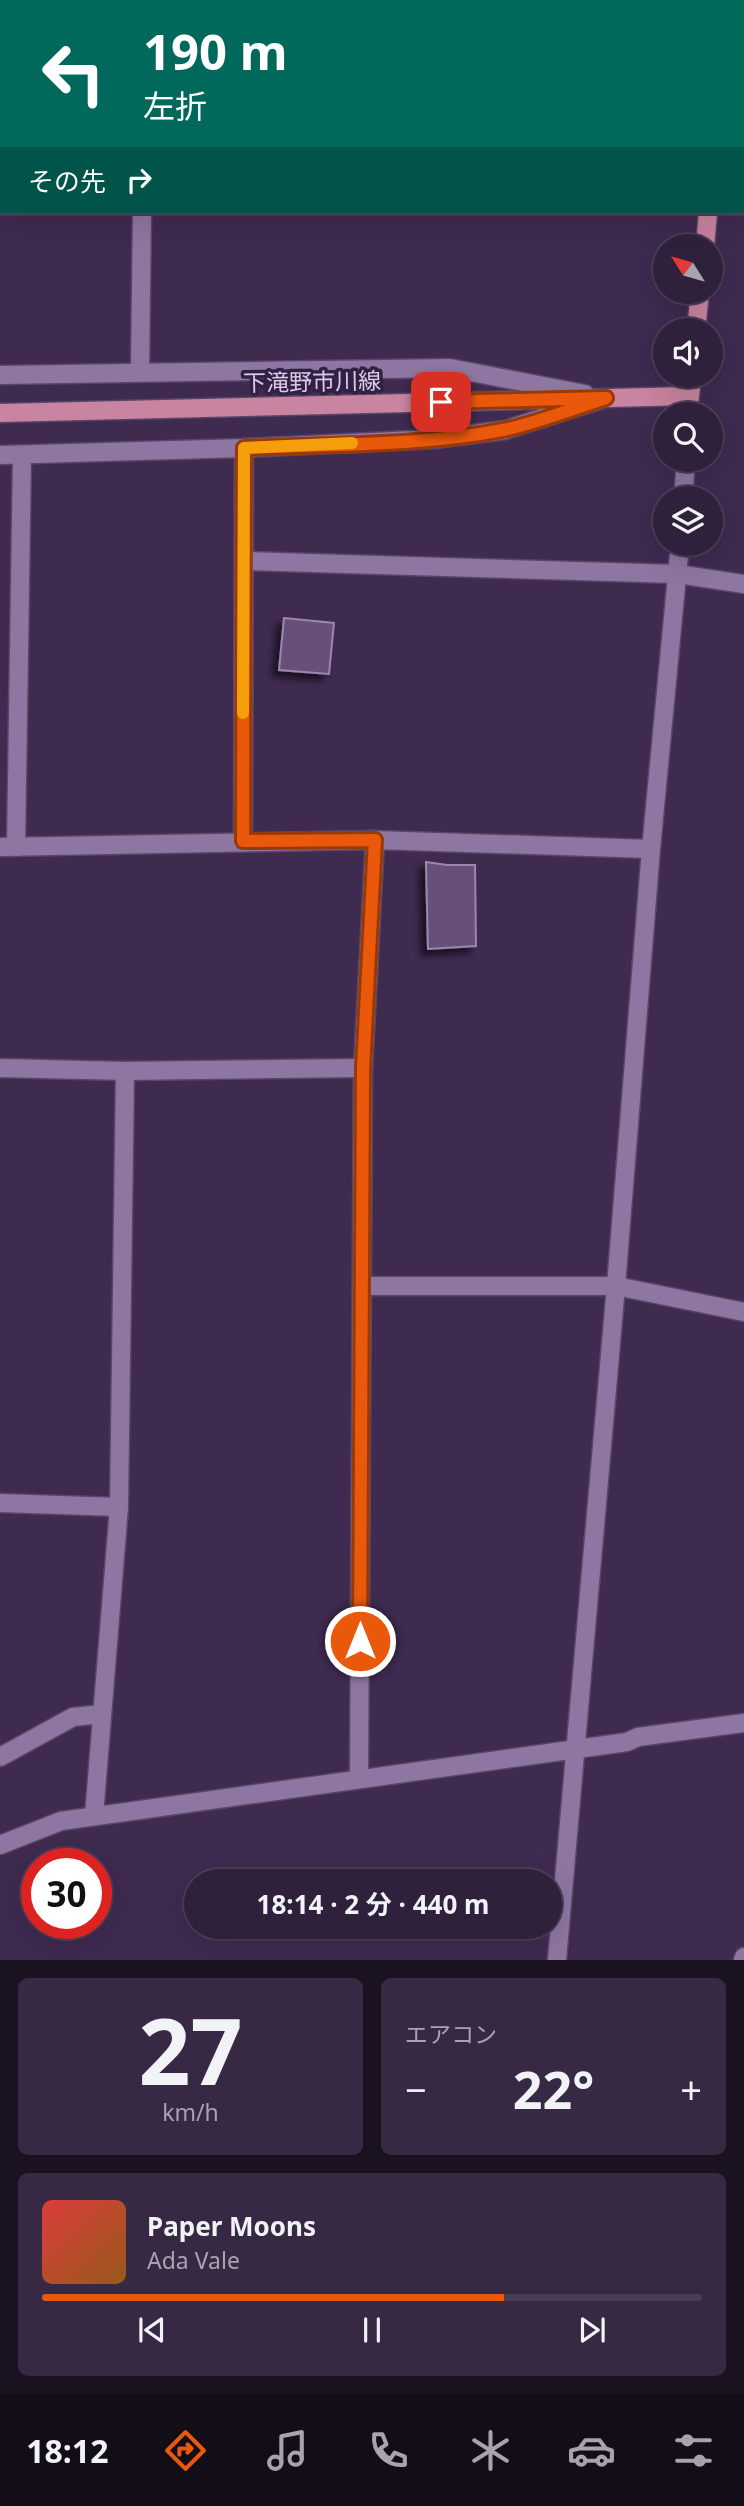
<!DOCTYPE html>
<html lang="ja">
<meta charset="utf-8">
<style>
body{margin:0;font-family:"Noto Sans","Noto Sans JP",sans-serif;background:#372843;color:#f1f3f6;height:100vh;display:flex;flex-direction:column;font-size:26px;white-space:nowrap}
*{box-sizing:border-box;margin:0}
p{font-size:23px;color:#a7a3af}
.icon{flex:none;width:38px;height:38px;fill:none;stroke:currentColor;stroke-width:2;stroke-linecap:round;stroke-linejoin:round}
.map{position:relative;height:1960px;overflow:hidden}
.drawer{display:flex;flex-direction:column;gap:18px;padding:18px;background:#1a1221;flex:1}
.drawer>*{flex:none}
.guide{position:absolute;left:0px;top:0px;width:746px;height:214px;box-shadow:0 7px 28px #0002,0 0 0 2px #4a3e56;background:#00695c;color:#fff;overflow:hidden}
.needle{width:46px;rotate:307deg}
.controls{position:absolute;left:653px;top:234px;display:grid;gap:14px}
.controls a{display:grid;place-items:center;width:70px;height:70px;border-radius:50%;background:#2f203c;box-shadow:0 7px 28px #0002,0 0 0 2px #4a3e56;font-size:35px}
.speed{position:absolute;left:21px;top:1848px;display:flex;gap:14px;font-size:35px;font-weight:700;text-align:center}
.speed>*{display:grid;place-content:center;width:91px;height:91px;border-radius:50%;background:#2f203c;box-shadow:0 7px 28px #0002,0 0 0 2px #4a3e56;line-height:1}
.speed .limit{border:10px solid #d22;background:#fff;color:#111}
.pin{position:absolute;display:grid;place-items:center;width:60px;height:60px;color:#fff;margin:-30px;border-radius:14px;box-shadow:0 4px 10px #0006}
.me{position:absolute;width:77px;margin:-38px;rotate:0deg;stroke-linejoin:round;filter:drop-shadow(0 0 5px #0008)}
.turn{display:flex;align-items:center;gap:24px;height:147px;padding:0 28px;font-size:32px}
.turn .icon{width:91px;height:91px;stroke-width:2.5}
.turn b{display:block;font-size:49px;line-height:60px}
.then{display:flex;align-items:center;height:66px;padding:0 28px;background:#0003;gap:14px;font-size:26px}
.big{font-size:52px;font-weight:700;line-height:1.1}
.drawer .tile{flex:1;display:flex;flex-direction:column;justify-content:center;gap:10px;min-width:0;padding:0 24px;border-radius:10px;background:#372843}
.drawer .dial{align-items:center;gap:0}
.dial b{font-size:91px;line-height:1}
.song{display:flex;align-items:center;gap:21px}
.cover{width:84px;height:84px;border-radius:10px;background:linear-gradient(135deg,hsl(0 70% 55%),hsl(30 70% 35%))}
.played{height:7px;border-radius:4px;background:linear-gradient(90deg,#ea580c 70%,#4a3e56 70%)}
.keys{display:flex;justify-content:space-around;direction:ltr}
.heat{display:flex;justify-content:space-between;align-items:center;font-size:38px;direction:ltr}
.drawer .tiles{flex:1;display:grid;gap:18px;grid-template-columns:1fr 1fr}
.tile:last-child{grid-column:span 2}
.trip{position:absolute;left:184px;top:1869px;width:378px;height:70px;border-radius:35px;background:#2f203c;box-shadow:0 7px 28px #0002,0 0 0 2px #4a3e56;font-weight:700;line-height:70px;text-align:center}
.tabs{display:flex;height:112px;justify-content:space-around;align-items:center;background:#130d18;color:#a7a3af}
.tabs .icon{width:49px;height:49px}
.tabs .active{color:#ea580c}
.tabs b{font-size:32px;color:#f1f3f6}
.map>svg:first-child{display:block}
.building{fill:#665079;stroke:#9d85b1;stroke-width:2;filter:url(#shadow)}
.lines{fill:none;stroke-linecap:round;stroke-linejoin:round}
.minor-casing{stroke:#584666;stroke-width:21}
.major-casing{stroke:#584666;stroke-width:21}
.minor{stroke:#8d76a1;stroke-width:18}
.major{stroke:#c884a0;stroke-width:18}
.route-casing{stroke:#983908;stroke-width:18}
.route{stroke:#ea580c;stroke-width:12}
.slow{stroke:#f59e0b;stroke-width:12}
.labels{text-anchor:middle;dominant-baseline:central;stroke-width:7;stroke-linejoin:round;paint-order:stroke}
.street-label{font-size:23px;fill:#d9cde5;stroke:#352045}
</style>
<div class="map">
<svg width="744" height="1960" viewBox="0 0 744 1960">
<defs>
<filter id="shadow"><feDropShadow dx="-6" dy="6" stdDeviation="3.5" flood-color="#0009"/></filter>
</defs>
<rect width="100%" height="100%" fill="#3f2a50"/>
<g class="building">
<path d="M 284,618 L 334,623 L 329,674 L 279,670 Z"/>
<path d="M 426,862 L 447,865 L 475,865 L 476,946 L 428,949 Z"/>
</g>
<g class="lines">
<defs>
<g id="minor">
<path d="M 560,0 L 560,2"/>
<path d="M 143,2 L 143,0"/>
<path d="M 0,178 L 2,178"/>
<path d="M 140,371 L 142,212"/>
<path d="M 0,375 L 450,368 L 585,394"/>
<path d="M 688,415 L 690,396"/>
<path d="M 0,455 L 244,448 L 435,439 L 505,430 L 599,400"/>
<path d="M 683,499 L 686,460"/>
<path d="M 244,561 L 678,574 L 744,584"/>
<path d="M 243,841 L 244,448"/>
<path d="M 0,847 L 375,840 L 651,849"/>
<path d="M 16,847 L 22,455"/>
<path d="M 0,1068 L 125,1071 L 363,1068"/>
<path d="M 363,1286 L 616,1286 L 744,1312"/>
<path d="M 0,1503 L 119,1507"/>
<path d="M 0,1757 L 73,1717 L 102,1714"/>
<path d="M 359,1778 L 363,1068 L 375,840"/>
<path d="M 94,1816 L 119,1507 L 125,1071"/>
<path d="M 0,1845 L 61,1821 L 627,1742 L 638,1737 L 744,1723"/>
<path d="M 557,1960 L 616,1286 L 651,849 L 680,544"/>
<path d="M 743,1960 L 744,1957"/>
</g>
<g id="major">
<path d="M 729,2 L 730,0"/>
<path d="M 705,247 L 708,212"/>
<path d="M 696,331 L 700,292"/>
<path d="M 0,413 L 690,396 L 692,376"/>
</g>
</defs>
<use href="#minor" class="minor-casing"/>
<use href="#major" class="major-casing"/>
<use href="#minor" class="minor"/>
<use href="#major" class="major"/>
</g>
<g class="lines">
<defs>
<path id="route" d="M 360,1641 L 363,1069 L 375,840 L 243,841 L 244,448 C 330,444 419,446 503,430 C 537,423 572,409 606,398 L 441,402"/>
</defs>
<use href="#route" class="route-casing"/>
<use href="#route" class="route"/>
<path class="slow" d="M 243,713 L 244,448 L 352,443"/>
</g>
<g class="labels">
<g class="street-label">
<text transform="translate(312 381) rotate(-1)">下滝野市川線</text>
</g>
</g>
</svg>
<div class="controls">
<a><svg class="needle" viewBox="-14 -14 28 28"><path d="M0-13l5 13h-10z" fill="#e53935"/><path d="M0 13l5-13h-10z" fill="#a7a3af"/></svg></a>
<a><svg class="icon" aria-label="sound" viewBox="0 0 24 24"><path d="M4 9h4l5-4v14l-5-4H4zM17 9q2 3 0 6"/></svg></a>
<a><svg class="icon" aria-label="search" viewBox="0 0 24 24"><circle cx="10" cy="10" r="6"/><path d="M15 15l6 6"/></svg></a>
<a><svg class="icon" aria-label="layers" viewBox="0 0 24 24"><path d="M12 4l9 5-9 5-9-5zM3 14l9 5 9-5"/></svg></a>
</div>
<div class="speed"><div class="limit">30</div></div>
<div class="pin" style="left:441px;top:402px;background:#d93025"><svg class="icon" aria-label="arrive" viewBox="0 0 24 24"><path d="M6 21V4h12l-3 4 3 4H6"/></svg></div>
<svg class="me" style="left:360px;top:1641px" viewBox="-20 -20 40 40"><circle r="17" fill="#ea580c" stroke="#fff" stroke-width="3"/><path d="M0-11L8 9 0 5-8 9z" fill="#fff"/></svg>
<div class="trip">18:14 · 2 分 · 440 m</div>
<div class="guide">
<div class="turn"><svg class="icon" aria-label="left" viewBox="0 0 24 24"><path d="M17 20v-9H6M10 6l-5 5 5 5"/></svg><div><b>190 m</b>左折</div></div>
<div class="then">その先<svg class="icon" aria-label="right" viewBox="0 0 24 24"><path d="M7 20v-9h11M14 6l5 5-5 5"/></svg></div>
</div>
</div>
<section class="drawer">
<div class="tiles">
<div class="tile dial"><b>27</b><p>km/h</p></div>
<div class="tile"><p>エアコン</p>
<div class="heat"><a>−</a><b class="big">22°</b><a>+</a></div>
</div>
<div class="tile">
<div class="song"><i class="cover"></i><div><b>Paper Moons</b><p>Ada Vale</p></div></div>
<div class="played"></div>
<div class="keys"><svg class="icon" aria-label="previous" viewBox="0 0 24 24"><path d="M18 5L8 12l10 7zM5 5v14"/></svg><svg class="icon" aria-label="pause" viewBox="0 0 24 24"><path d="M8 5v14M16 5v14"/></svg><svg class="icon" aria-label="next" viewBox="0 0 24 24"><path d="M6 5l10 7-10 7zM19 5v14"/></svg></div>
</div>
</div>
</section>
<nav class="tabs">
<b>18:12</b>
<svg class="icon active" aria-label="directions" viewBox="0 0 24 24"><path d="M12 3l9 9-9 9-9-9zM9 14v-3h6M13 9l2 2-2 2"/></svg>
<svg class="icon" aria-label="music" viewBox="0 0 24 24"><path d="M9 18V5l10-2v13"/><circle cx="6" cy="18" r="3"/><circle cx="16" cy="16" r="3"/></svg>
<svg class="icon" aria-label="phone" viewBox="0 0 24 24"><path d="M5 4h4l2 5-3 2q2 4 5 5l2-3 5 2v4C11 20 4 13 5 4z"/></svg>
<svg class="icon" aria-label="climate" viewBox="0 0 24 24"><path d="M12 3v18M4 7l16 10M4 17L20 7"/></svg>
<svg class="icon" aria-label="car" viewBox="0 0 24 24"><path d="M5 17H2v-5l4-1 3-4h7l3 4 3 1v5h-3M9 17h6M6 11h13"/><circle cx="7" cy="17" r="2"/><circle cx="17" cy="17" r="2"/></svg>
<svg class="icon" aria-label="filters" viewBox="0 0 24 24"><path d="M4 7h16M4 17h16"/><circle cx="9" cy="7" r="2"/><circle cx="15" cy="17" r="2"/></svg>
</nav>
